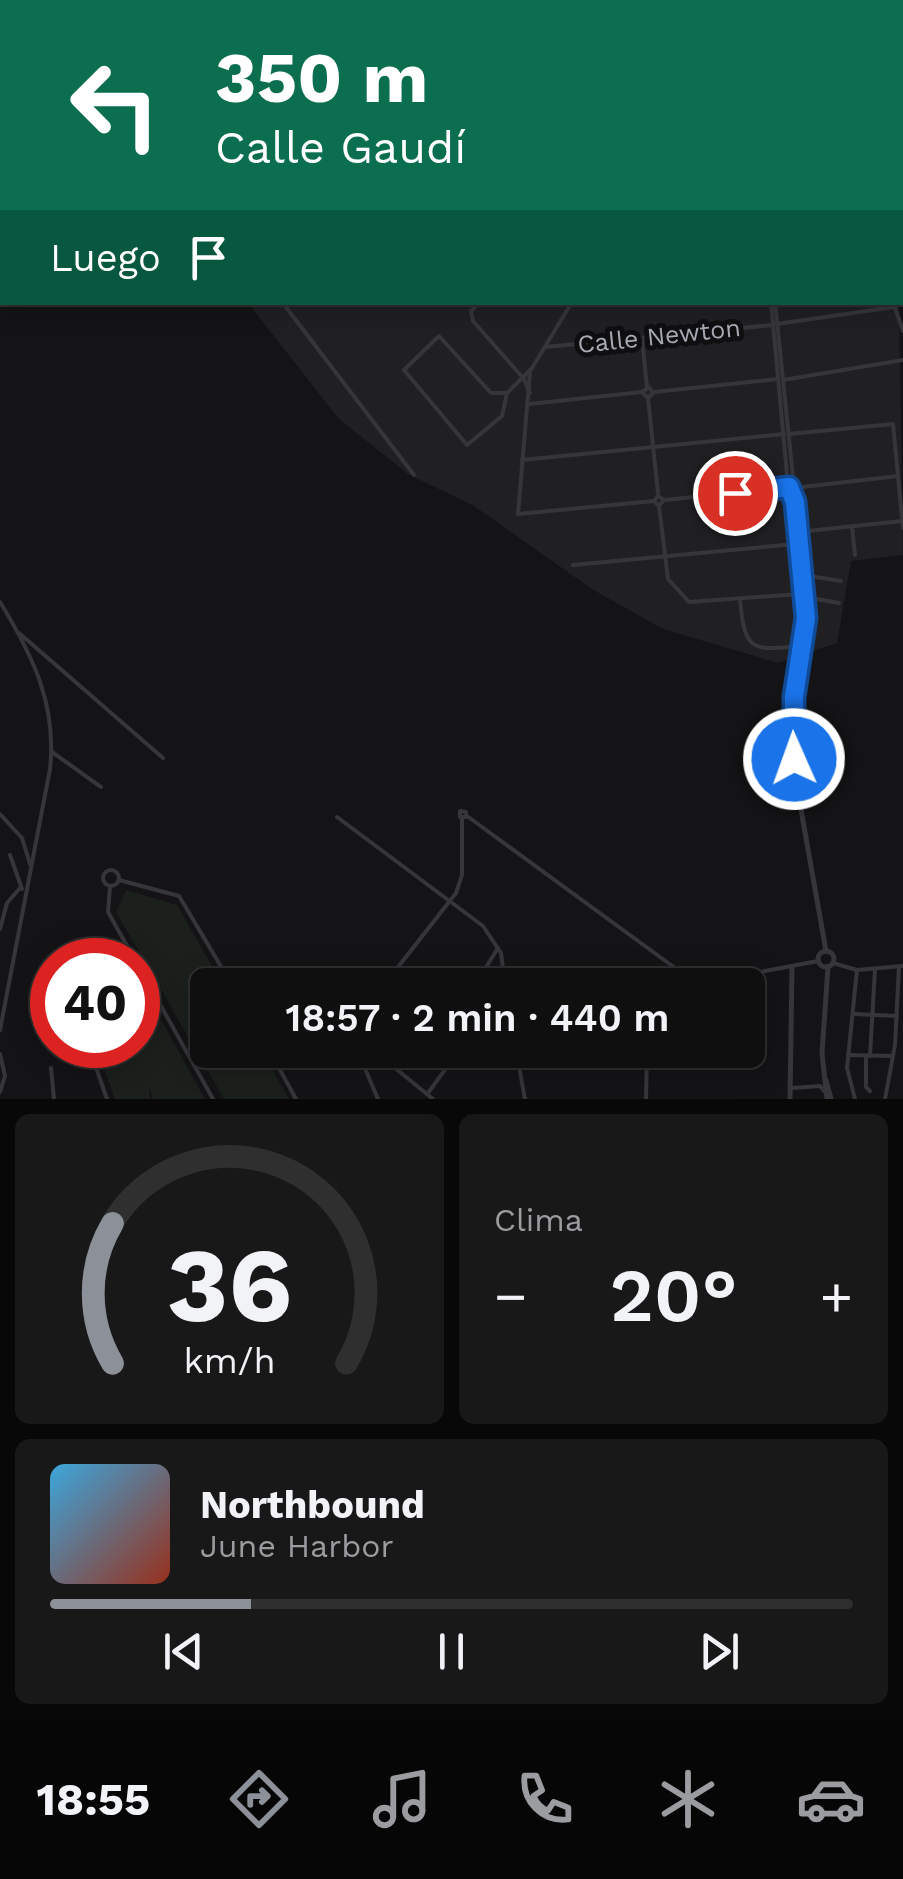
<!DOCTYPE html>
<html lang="es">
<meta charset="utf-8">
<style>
body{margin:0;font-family:"Work Sans",sans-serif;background:#181819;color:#f1f3f6;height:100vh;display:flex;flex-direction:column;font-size:38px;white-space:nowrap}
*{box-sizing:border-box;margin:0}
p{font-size:32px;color:#9b9c9f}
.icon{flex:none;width:55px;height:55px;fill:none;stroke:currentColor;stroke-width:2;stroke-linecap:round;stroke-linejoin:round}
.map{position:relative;height:1099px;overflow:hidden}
.side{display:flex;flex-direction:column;gap:15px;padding:15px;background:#080809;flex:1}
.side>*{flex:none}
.guide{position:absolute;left:0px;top:0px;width:905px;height:305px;box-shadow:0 5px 25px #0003,0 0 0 2px #2f2f30;background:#0b6e4f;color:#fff;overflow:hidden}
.speed{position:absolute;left:30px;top:938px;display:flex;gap:20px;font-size:50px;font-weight:700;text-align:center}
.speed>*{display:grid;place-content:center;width:130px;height:130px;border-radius:50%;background:#0f0f10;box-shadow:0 5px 25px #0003,0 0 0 2px #2f2f30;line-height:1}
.speed .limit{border:15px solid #d22;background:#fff;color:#111}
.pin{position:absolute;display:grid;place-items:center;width:85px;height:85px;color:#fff;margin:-42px;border:5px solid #fff;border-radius:50%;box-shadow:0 2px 10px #0007}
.me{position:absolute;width:110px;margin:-55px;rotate:358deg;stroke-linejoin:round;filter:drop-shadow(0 0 8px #0008)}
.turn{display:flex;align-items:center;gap:35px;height:210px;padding:0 50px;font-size:45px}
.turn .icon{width:130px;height:130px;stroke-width:2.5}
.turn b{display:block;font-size:70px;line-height:85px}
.then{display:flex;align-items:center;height:95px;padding:0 50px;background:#0003;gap:20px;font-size:38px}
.big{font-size:75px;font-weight:600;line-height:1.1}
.side .tile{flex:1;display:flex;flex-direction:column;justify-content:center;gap:15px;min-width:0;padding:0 35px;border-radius:15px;background:#181819}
.side .dial{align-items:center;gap:0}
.dial svg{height:260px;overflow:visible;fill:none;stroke:#2f2f30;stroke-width:7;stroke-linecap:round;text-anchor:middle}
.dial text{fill:#f1f3f6;stroke:none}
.song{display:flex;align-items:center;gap:30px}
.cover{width:120px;height:120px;border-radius:15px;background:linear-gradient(135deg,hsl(200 70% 55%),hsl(10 70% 35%))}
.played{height:10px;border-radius:5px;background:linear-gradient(90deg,#8c9099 25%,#2f2f30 25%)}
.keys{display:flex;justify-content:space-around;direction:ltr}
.heat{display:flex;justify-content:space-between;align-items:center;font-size:55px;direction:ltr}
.side .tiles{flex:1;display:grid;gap:15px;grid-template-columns:1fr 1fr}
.tile:last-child{grid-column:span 2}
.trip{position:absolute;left:190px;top:968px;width:575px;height:100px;border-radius:15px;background:#0f0f10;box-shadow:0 5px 25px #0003,0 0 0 2px #2f2f30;font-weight:600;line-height:100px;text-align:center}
.tab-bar{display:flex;height:160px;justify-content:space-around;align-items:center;background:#060606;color:#9b9c9f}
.tab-bar .icon{width:70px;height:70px}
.tab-bar .selected{color:#8c9099}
.tab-bar b{font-size:45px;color:#f1f3f6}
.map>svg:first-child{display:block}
.built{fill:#202023}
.green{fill:#1b201c}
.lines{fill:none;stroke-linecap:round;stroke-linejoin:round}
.stream{stroke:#2c3238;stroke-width:2.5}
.motorway-tunnel{stroke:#323236;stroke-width:9;stroke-dasharray:9 4.5;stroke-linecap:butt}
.minor{stroke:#36363a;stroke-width:4}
.tertiary{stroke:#36363a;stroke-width:5}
.trunk{stroke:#5a5c62;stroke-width:8}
.motorway{stroke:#62646b;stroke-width:9}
.route-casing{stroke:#114b97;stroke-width:25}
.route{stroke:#1a73e8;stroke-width:18}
.labels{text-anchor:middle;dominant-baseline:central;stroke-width:10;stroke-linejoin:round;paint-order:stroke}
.street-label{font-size:25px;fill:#a8abb4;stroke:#0f0f11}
</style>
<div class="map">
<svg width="903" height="1099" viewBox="0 0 903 1099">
<rect width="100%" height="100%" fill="#141416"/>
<path class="built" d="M 248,303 L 899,303 L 903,555 L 851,561 L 837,643 L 778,663 L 663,629 L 592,589 L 474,506 L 408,474 L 339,419 Z"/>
<g class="green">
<path d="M 126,890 L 177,905 L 223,985 L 208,985 L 208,1050 L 261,1050 L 289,1099 L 224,1099 L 116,912 Z"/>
<path d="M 138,978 L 205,1099 L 153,1099 L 149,1086 L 150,1099 L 115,1099 L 96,1045 L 138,1045 Z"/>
</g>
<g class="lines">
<g class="stream">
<path d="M 496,2 L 497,0"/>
<path d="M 902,75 L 903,76"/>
<path d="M 0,277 L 2,276"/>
</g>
<g class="motorway-tunnel">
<path d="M 843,0 L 843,2"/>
<path d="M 852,0 L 853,2"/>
</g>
<g class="minor">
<path d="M 39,2 L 53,2"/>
<path d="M 142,2 L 150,0"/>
<path d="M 175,2 L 176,0"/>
<path d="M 674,2 L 690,2"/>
<path d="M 0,13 L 2,12"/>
<path d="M 902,27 L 903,27"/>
<path d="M 0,208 L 2,208"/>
<path d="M 282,302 L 414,475"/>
<path d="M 480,302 L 471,311 L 473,321 L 524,379 L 530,393"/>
<path d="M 771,302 L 802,636"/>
<path d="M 775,302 L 806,604 L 802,646"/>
<path d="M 893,302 L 903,331"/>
<path d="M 777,324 L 894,307"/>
<path d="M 642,339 L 647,387"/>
<path d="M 545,347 L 773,325"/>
<path d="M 530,372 L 518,514 L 654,501"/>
<path d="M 783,380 L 903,360"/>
<path d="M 654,392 L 778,379"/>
<path d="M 507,393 L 502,416 L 467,445 L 404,370 L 439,336 L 491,393 L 507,393 L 532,368 L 572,302"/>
<path d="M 648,398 L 653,393 L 649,387 L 642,392 L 648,398 L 658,493"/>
<path d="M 529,404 L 642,392"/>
<path d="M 789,434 L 893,424 L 903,528"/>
<path d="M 522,460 L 784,434"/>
<path d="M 794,488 L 898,476"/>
<path d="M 665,500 L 789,487"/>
<path d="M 659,506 L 664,500 L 658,496 L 654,501 L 659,506 L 668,579 L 689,602 L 800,594"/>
<path d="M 852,526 L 855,555"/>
<path d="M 798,532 L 902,521"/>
<path d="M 573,565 L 795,544"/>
<path d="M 803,575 L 841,581"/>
<path d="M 805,597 L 839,603"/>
<path d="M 740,600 C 745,654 753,650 802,646"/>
<path d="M 0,602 C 33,656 57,705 50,769 L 0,1030"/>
<path d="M 19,633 L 163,758"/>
<path d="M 52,752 L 101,787"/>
<path d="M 460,811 L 466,812 L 466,817 L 460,817 Z"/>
<path d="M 0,814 L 22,838 L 30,864"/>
<path d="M 467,816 L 686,976"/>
<path d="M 337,817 L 483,926 L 501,953 L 505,985"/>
<path d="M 10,855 L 22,889"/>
<circle cx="111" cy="878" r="8"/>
<path d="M 119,880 L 179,896 L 232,985"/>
<path d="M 110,886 L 108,912 L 135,960"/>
<path d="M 0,929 L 7,903 L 20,888"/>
<path d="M 111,960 L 128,949"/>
<path d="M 833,963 L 857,970 L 903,966"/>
<path d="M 138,965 L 213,1099"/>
<path d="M 707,982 L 818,961"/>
<path d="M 384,985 L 456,893 L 462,875 L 462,818"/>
<path d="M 475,985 L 498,948"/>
<path d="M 685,985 L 686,976 L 696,970 L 704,974 L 706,985"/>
<path d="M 854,1014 L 897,1016"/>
<path d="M 88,1045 L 107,1099"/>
<path d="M 269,1050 L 296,1099"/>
<path d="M 357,1050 L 378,1099"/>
<path d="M 373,1050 L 433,1099"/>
<path d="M 516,1050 L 525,1099"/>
<path d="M 0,1054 L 5,1076 L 0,1092"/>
<path d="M 848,1055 L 893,1056"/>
<path d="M 870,1056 L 875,969"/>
<path d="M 866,1058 L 866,1087 L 870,1091"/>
<path d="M 51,1068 L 54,1099"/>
<path d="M 792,1088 L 820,1086 L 825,1092"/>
<path d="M 428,1093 L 452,1060"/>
<path d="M 646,1099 L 647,1050"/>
<path d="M 855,1099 L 847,1068 L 857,970"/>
<path d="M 885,1099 L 895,1045 L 899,966"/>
</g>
<g class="tertiary">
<path d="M 872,2 L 873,0"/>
<path d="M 802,646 L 791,753 L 826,951"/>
<path d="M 794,719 L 795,758"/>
<circle cx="826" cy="959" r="8"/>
<path d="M 826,1080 L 831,1099"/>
<path d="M 790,1099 L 792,968"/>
<path d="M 827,1099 L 822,1053 L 828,967"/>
</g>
<g class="trunk">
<path d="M 709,0 L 712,2"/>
<path d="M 692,1 L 703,2"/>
<path d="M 0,221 L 2,220"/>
<path d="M 0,227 L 2,227"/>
</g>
<g class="motorway">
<path d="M 763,2 L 764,0"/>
<path d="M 789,2 L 796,0"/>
<path d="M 902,84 L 903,85"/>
<path d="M 902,197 L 903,198"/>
<path d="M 902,224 L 903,225"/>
<path d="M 902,241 L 903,242"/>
</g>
</g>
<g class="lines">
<defs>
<path id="route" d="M 735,493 L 789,487 L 795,502 L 806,618 L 794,697 L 794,759"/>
</defs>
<use href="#route" class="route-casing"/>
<use href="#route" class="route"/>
</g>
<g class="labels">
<g class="street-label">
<text transform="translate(659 336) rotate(-6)">Calle Newton</text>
</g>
</g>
</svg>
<div class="speed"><div class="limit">40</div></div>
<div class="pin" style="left:735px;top:493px;background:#d93025"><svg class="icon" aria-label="arrive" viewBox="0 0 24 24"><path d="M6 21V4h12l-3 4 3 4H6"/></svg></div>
<svg class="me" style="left:794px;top:759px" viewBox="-20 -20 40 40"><circle r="17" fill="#1a73e8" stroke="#fff" stroke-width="3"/><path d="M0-11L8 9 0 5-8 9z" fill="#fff"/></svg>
<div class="trip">18:57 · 2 min · 440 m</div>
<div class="guide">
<div class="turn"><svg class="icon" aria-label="left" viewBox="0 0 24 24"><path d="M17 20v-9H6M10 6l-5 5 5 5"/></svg><div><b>350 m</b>Calle Gaudí</div></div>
<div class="then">Luego<svg class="icon" aria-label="arrive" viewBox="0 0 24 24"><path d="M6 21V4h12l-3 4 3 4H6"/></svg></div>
</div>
</div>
<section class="side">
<div class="tiles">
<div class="tile dial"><svg viewBox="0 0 100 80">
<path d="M14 69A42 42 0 1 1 86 69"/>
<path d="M14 69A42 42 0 0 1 14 26" stroke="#8c9099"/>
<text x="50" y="56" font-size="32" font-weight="700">36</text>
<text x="50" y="72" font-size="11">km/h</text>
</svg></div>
<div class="tile"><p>Clima</p>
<div class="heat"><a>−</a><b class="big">20°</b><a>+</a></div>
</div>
<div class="tile">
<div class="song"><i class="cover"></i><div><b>Northbound</b><p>June Harbor</p></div></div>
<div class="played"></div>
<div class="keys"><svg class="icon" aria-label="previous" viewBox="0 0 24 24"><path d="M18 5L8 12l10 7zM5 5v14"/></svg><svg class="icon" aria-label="pause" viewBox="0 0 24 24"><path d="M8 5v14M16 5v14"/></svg><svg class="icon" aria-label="next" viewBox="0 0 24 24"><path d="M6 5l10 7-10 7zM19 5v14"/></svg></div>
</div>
</div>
</section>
<nav class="tab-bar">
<b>18:55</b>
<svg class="icon selected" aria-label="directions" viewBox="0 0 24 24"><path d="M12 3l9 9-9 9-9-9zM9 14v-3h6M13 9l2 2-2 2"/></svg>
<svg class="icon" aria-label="music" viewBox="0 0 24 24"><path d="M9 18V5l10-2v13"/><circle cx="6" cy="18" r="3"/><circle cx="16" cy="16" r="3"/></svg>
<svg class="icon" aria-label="phone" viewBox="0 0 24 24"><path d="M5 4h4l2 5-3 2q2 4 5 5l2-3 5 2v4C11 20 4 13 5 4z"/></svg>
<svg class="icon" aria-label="climate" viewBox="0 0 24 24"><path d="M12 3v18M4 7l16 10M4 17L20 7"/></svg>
<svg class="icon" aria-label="car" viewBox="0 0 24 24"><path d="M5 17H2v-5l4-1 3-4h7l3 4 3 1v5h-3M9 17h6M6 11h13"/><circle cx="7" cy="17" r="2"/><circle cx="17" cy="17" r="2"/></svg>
</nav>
